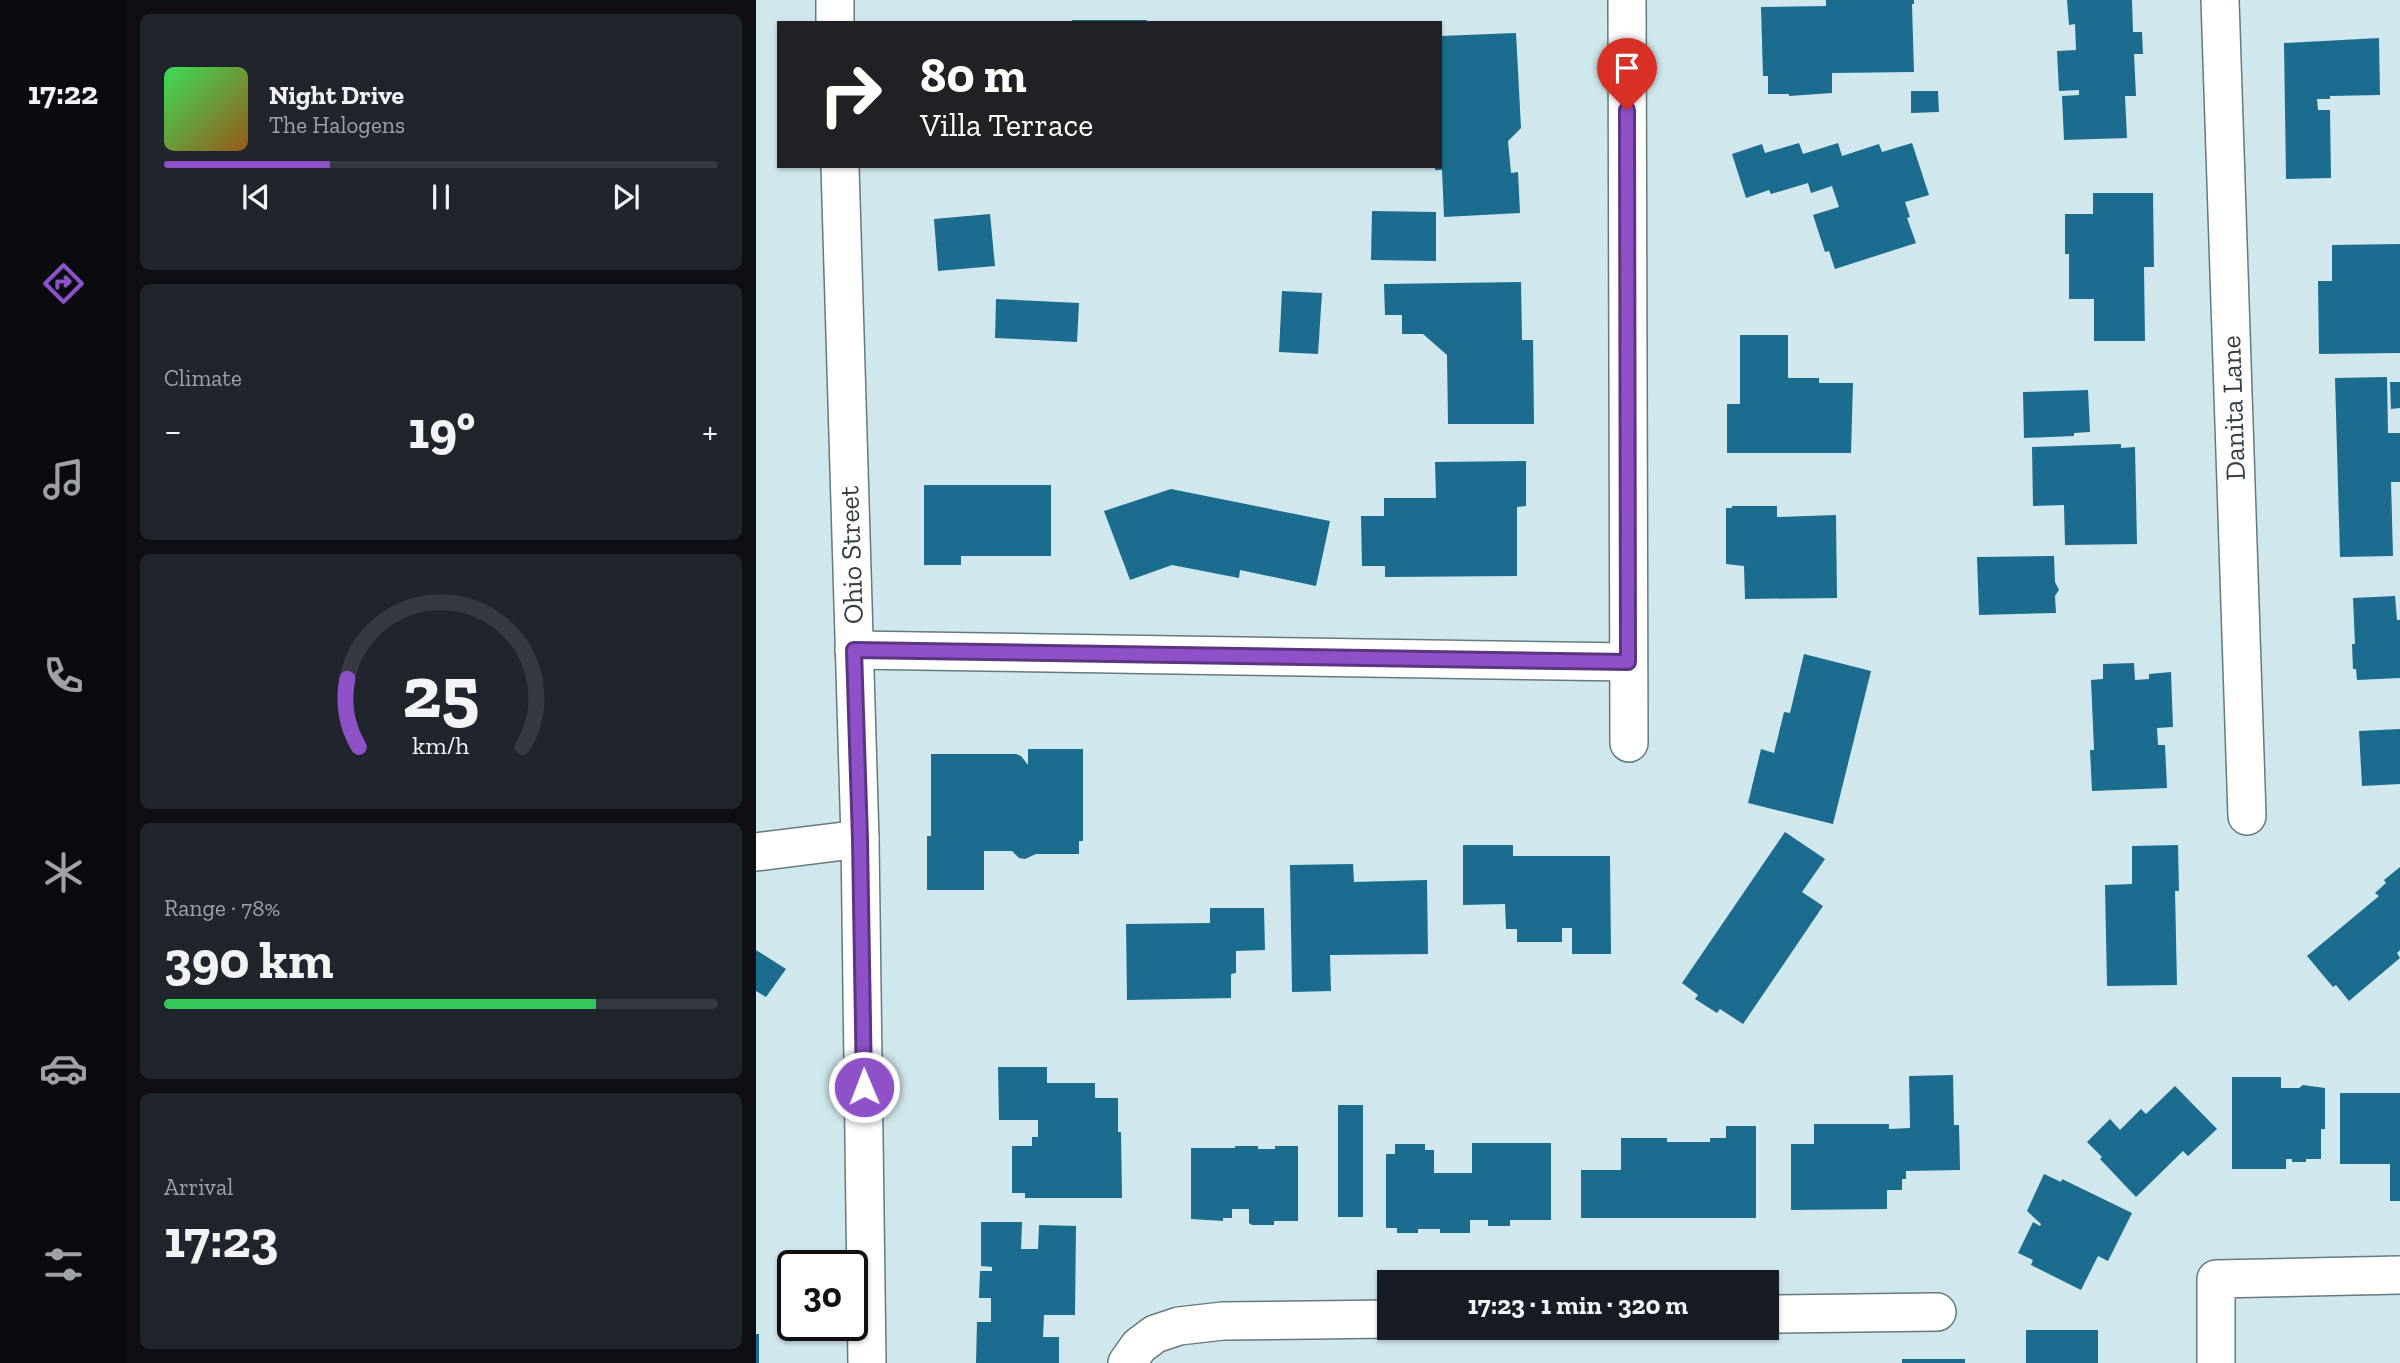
<!DOCTYPE html>
<meta charset="utf-8">
<style>
body{margin:0;font-family:"Zilla Slab",serif;background:#20242c;color:#f1f3f6;height:100vh;display:flex;flex-direction:column;font-size:26px;white-space:nowrap}
*{box-sizing:border-box;margin:0}
p{font-size:23px;color:#9ea1a6}
.icon{flex:none;width:38px;height:38px;fill:none;stroke:currentColor;stroke-width:2;stroke-linecap:round;stroke-linejoin:round}
.map{position:relative;flex:1;overflow:hidden}
.details{display:flex;flex-direction:column;gap:14px;padding:14px;background:#0d0f14;width:630px}
.details>*{flex:none}
.top-card{position:absolute;left:21px;top:21px;width:665px;height:147px;border-radius:0px;box-shadow:0 2px 5px #0004;background:#202124;color:#fff;overflow:hidden}
.speed{position:absolute;left:21px;top:1250px;display:flex;gap:14px;font-size:35px;font-weight:700;text-align:center}
.speed>*{display:grid;place-content:center;width:91px;height:91px;border-radius:50%;background:#171b24;box-shadow:0 2px 5px #0004;line-height:1}
.speed .limit{border:4px solid #111;border-radius:10px;background:#fff;color:#111}
.pin{position:absolute;display:grid;place-items:center;width:60px;height:60px;color:#fff;margin:-72px -30px;border-radius:50% 50% 50% 0;rotate:-45deg;box-shadow:0 0 7px #0007}
.pin .icon{rotate:45deg}
.me{position:absolute;width:77px;margin:-38px;rotate:359deg;stroke-linejoin:round;filter:drop-shadow(0 0 5px #0008)}
.turn{display:flex;align-items:center;gap:24px;height:147px;padding:0 28px;font-size:32px}
.turn .icon{width:91px;height:91px;stroke-width:2.5}
.turn b{display:block;font-size:49px;line-height:60px}
.big{font-size:52px;font-weight:700;line-height:1.1}
.details .card{flex:1;display:flex;flex-direction:column;justify-content:center;gap:10px;min-width:0;padding:0 24px;border-radius:10px;background:#20242c}
.details .dial{align-items:center;gap:0}
.dial svg{height:182px;overflow:visible;fill:none;stroke:#363941;stroke-width:7;stroke-linecap:round;text-anchor:middle}
.dial text{fill:#f1f3f6;stroke:none}
.song{display:flex;align-items:center;gap:21px}
.cover{width:84px;height:84px;border-radius:10px;background:linear-gradient(135deg,hsl(130 70% 55%),hsl(30 70% 35%))}
.played{height:7px;border-radius:4px;background:linear-gradient(90deg,#8e51c8 30%,#363941 30%)}
.keys{display:flex;justify-content:space-around;direction:ltr}
.heat{display:flex;justify-content:space-between;align-items:center;font-size:38px;direction:ltr}
.charge{height:10px;border-radius:5px;background:linear-gradient(90deg,#34c759 78%,#363941 0)}
.trip{position:absolute;left:621px;top:1270px;width:402px;height:70px;border-radius:0px;background:#171b24;box-shadow:0 2px 5px #0004;font-weight:700;line-height:70px;text-align:center}
main{display:flex;flex:1;min-height:0}
.menu{display:flex;flex-direction:column;width:126px;justify-content:space-around;align-items:center;background:#090b0e;color:#9ea1a6}
.menu .icon{width:49px;height:49px}
.menu .current{color:#8e51c8}
.menu b{font-size:32px;color:#f1f3f6}
.map>svg:first-child{display:block}
.building{fill:#1b6c8e}
.lines{fill:none;stroke-linecap:round;stroke-linejoin:round}
.street-casing{stroke:#657a7f;stroke-width:40}
.street{stroke:#fff;stroke-width:37}
.route-casing{stroke:#5c3582;stroke-width:18}
.route{stroke:#8e51c8;stroke-width:12}
.labels{text-anchor:middle;dominant-baseline:central;stroke-width:7;stroke-linejoin:round;paint-order:stroke}
.street-label{font-size:28px;fill:#353f41;stroke:#fff}
</style>
<main>
<nav class="menu">
<b>17:22</b>
<svg class="icon current" aria-label="directions" viewBox="0 0 24 24"><path d="M12 3l9 9-9 9-9-9zM9 14v-3h6M13 9l2 2-2 2"/></svg>
<svg class="icon" aria-label="music" viewBox="0 0 24 24"><path d="M9 18V5l10-2v13"/><circle cx="6" cy="18" r="3"/><circle cx="16" cy="16" r="3"/></svg>
<svg class="icon" aria-label="phone" viewBox="0 0 24 24"><path d="M5 4h4l2 5-3 2q2 4 5 5l2-3 5 2v4C11 20 4 13 5 4z"/></svg>
<svg class="icon" aria-label="climate" viewBox="0 0 24 24"><path d="M12 3v18M4 7l16 10M4 17L20 7"/></svg>
<svg class="icon" aria-label="car" viewBox="0 0 24 24"><path d="M5 17H2v-5l4-1 3-4h7l3 4 3 1v5h-3M9 17h6M6 11h13"/><circle cx="7" cy="17" r="2"/><circle cx="17" cy="17" r="2"/></svg>
<svg class="icon" aria-label="filters" viewBox="0 0 24 24"><path d="M4 7h16M4 17h16"/><circle cx="9" cy="7" r="2"/><circle cx="15" cy="17" r="2"/></svg>
</nav>
<section class="details">
<div class="card">
<div class="song"><i class="cover"></i><div><b>Night Drive</b><p>The Halogens</p></div></div>
<div class="played"></div>
<div class="keys"><svg class="icon" aria-label="previous" viewBox="0 0 24 24"><path d="M18 5L8 12l10 7zM5 5v14"/></svg><svg class="icon" aria-label="pause" viewBox="0 0 24 24"><path d="M8 5v14M16 5v14"/></svg><svg class="icon" aria-label="next" viewBox="0 0 24 24"><path d="M6 5l10 7-10 7zM19 5v14"/></svg></div>
</div>
<div class="card"><p>Climate</p>
<div class="heat"><a>−</a><b class="big">19°</b><a>+</a></div>
</div>
<div class="card dial"><svg viewBox="0 0 100 80">
<path d="M14 69A42 42 0 1 1 86 69"/>
<path d="M14 69A42 42 0 0 1 9 39" stroke="#8e51c8"/>
<text x="50" y="56" font-size="32" font-weight="700">25</text>
<text x="50" y="72" font-size="11">km/h</text>
</svg></div>
<div class="card"><p>Range · 78%</p><b class="big">390 km</b><div class="charge"></div></div>
<div class="card"><p>Arrival</p><b class="big">17:23</b></div>
</section>
<div class="map">
<svg width="1644" height="1363" viewBox="0 0 1644 1363">
<rect width="100%" height="100%" fill="#d0e8ed"/>
<g class="building">
<path d="M 1070,0 L 1158,0 L 1158,4 L 1156,4 L 1158,72 L 1076,73 L 1076,93 L 1033,96 L 1033,94 L 1012,94 L 1012,76 L 1007,76 L 1005,7 L 1070,6 Z"/>
<path d="M 1311,0 L 1376,0 L 1377,32 L 1386,32 L 1387,54 L 1378,54 L 1380,96 L 1369,96 L 1371,138 L 1308,140 L 1306,96 L 1323,95 L 1323,90 L 1303,91 L 1301,51 L 1320,50 L 1319,24 L 1313,25 Z"/>
<rect x="316" y="20" width="75" height="3"/>
<path d="M 760,33 L 765,128 L 752,141 L 755,173 L 762,172 L 764,213 L 688,217 L 686,170 L 679,170 L 679,166 L 684,166 L 684,36 Z"/>
<path d="M 1623,38 L 1624,95 L 1574,96 L 1574,99 L 1561,99 L 1562,110 L 1574,110 L 1575,178 L 1530,179 L 1528,43 Z"/>
<path d="M 1155,91 L 1182,91 L 1183,112 L 1155,113 Z"/>
<path d="M 1043,143 L 1047,154 L 1082,143 L 1086,156 L 1123,144 L 1126,152 L 1156,143 L 1173,195 L 1149,202 L 1154,217 L 1151,218 L 1160,243 L 1079,269 L 1073,251 L 1069,252 L 1057,215 L 1083,207 L 1076,186 L 1055,193 L 1052,183 L 1015,194 L 1013,190 L 990,198 L 976,154 L 1006,144 L 1009,153 Z"/>
<path d="M 1337,193 L 1397,193 L 1398,267 L 1388,267 L 1389,341 L 1338,341 L 1338,299 L 1313,299 L 1313,254 L 1309,254 L 1309,214 L 1337,214 Z"/>
<path d="M 616,211 L 680,212 L 680,261 L 615,260 Z"/>
<path d="M 234,214 L 239,266 L 182,271 L 178,219 Z"/>
<path d="M 1644,244 L 1644,353 L 1563,354 L 1562,281 L 1576,281 L 1576,245 Z"/>
<path d="M 765,282 L 766,340 L 777,340 L 778,424 L 692,424 L 691,355 L 667,334 L 646,334 L 646,315 L 629,315 L 628,284 Z"/>
<path d="M 526,291 L 566,293 L 562,354 L 523,352 Z"/>
<path d="M 240,299 L 323,303 L 321,342 L 239,338 Z"/>
<path d="M 984,335 L 1032,335 L 1032,378 L 1063,378 L 1063,383 L 1097,383 L 1095,453 L 971,453 L 971,404 L 984,404 Z"/>
<path d="M 1631,377 L 1632,433 L 1644,433 L 1644,482 L 1635,482 L 1637,556 L 1584,557 L 1579,378 Z"/>
<path d="M 1634,382 L 1644,382 L 1644,408 L 1635,409 Z"/>
<path d="M 1332,390 L 1334,432 L 1318,433 L 1318,436 L 1268,438 L 1267,392 Z"/>
<path d="M 1365,444 L 1365,448 L 1379,447 L 1381,544 L 1309,545 L 1308,505 L 1277,506 L 1276,447 Z"/>
<path d="M 770,461 L 770,506 L 761,507 L 761,576 L 629,577 L 629,566 L 606,566 L 605,516 L 628,516 L 628,498 L 680,498 L 679,462 Z"/>
<path d="M 168,485 L 295,485 L 295,556 L 205,556 L 205,565 L 168,565 Z"/>
<path d="M 415,489 L 574,521 L 560,586 L 484,570 L 483,578 L 416,565 L 374,580 L 348,511 Z"/>
<path d="M 976,506 L 1021,506 L 1021,517 L 1080,515 L 1081,598 L 989,599 L 988,566 L 970,564 L 970,508 L 976,508 Z"/>
<path d="M 1298,556 L 1299,582 L 1303,590 L 1299,596 L 1300,613 L 1223,615 L 1221,557 Z"/>
<path d="M 1639,596 L 1641,620 L 1644,620 L 1644,678 L 1601,680 L 1600,669 L 1597,669 L 1596,644 L 1599,644 L 1597,598 Z"/>
<path d="M 1048,654 L 1115,671 L 1077,824 L 992,803 L 1005,749 L 1018,753 L 1028,712 L 1034,713 Z"/>
<path d="M 1378,663 L 1379,680 L 1393,679 L 1393,674 L 1415,672 L 1417,727 L 1401,728 L 1402,745 L 1409,745 L 1411,788 L 1336,791 L 1334,750 L 1338,750 L 1335,680 L 1347,679 L 1347,664 Z"/>
<path d="M 1644,729 L 1644,784 L 1606,786 L 1603,731 Z"/>
<path d="M 272,749 L 327,749 L 327,841 L 323,841 L 323,854 L 280,854 L 269,859 L 263,858 L 256,851 L 228,851 L 228,890 L 171,890 L 171,836 L 175,836 L 175,754 L 260,754 L 265,756 L 272,765 Z"/>
<path d="M 1029,832 L 1069,859 L 1046,892 L 1067,906 L 987,1024 L 964,1009 L 961,1013 L 939,999 L 942,995 L 926,983 Z"/>
<path d="M 707,845 L 757,845 L 757,856 L 854,856 L 855,954 L 816,954 L 816,928 L 806,928 L 806,942 L 761,942 L 761,929 L 750,929 L 749,904 L 707,905 Z"/>
<path d="M 1422,845 L 1423,891 L 1419,891 L 1421,985 L 1351,986 L 1349,885 L 1376,884 L 1376,846 Z"/>
<path d="M 597,864 L 598,882 L 671,880 L 672,954 L 574,955 L 575,991 L 536,992 L 534,865 Z"/>
<path d="M 1644,867 L 1644,950 L 1641,953 L 1644,958 L 1593,1001 L 1580,985 L 1577,987 L 1551,956 L 1623,896 L 1619,893 L 1630,883 L 1628,880 Z"/>
<path d="M 454,908 L 508,908 L 509,950 L 480,951 L 480,973 L 475,974 L 475,998 L 371,1000 L 370,924 L 454,923 Z"/>
<path d="M 0,950 L 30,969 L 10,997 L 0,991 Z"/>
<path d="M 242,1067 L 291,1067 L 291,1083 L 339,1083 L 339,1098 L 362,1098 L 362,1132 L 365,1132 L 366,1198 L 269,1198 L 269,1193 L 256,1193 L 256,1146 L 276,1146 L 276,1137 L 282,1137 L 282,1120 L 243,1120 Z"/>
<path d="M 1197,1075 L 1198,1125 L 1203,1125 L 1204,1170 L 1150,1171 L 1150,1179 L 1146,1179 L 1146,1190 L 1131,1190 L 1131,1209 L 1035,1210 L 1035,1144 L 1058,1144 L 1058,1124 L 1133,1124 L 1133,1129 L 1154,1128 L 1153,1076 Z"/>
<path d="M 1476,1077 L 1525,1077 L 1525,1088 L 1543,1088 L 1547,1085 L 1569,1088 L 1569,1129 L 1565,1129 L 1565,1159 L 1550,1159 L 1550,1162 L 1536,1162 L 1536,1159 L 1530,1159 L 1530,1169 L 1476,1169 Z"/>
<path d="M 1419,1086 L 1461,1129 L 1432,1156 L 1427,1151 L 1380,1197 L 1344,1159 L 1346,1157 L 1331,1142 L 1354,1119 L 1364,1130 L 1385,1109 L 1390,1114 Z"/>
<path d="M 1584,1093 L 1644,1093 L 1644,1201 L 1634,1201 L 1634,1164 L 1584,1164 Z"/>
<rect x="582" y="1105" width="25" height="112"/>
<path d="M 970,1126 L 1000,1126 L 1000,1218 L 825,1218 L 825,1170 L 865,1170 L 865,1138 L 911,1138 L 911,1142 L 954,1142 L 954,1138 L 970,1138 Z"/>
<path d="M 716,1143 L 795,1143 L 795,1220 L 754,1220 L 754,1226 L 732,1226 L 732,1220 L 714,1220 L 714,1233 L 684,1233 L 684,1229 L 662,1229 L 662,1233 L 641,1233 L 641,1228 L 630,1228 L 630,1154 L 639,1154 L 639,1144 L 669,1144 L 669,1150 L 678,1150 L 678,1173 L 716,1173 Z"/>
<path d="M 479,1146 L 502,1146 L 502,1149 L 519,1149 L 519,1146 L 542,1146 L 542,1221 L 518,1221 L 518,1225 L 496,1225 L 493,1223 L 493,1209 L 476,1209 L 476,1218 L 467,1218 L 467,1221 L 435,1219 L 435,1148 L 479,1148 Z"/>
<path d="M 1288,1174 L 1305,1182 L 1306,1179 L 1376,1213 L 1352,1261 L 1342,1256 L 1325,1290 L 1275,1265 L 1277,1260 L 1262,1253 L 1277,1222 L 1284,1226 L 1285,1224 L 1271,1211 Z"/>
<path d="M 225,1222 L 266,1222 L 265,1249 L 282,1249 L 283,1225 L 320,1226 L 319,1315 L 288,1315 L 287,1337 L 303,1337 L 303,1363 L 220,1363 L 221,1322 L 235,1322 L 235,1298 L 223,1298 L 224,1271 L 236,1271 L 236,1267 L 225,1266 Z"/>
<rect x="1270" y="1330" width="72" height="33"/>
<rect x="0" y="1334" width="3" height="29"/>
<rect x="1146" y="1359" width="63" height="4"/>
</g>
<g class="lines">
<defs>
<g id="street">
<path d="M 79,0 L 79,23"/>
<path d="M 871,0 L 873,743"/>
<path d="M 1464,0 L 1491,816"/>
<path d="M 84,166 L 104,839 L 111,1363"/>
<path d="M 98,650 L 872,662"/>
<path d="M 0,852 L 104,839"/>
<path d="M 1012,1314 L 1181,1312"/>
<path d="M 371,1363 L 383,1346 L 399,1334 L 423,1326 L 467,1321 L 634,1319"/>
<path d="M 1460,1363 L 1460,1279 L 1644,1275"/>
</g>
</defs>
<use href="#street" class="street-casing"/>
<use href="#street" class="street"/>
</g>
<g class="lines">
<defs>
<path id="route" d="M 108,1087 L 104,839 L 98,650 L 872,662 L 871,110"/>
</defs>
<use href="#route" class="route-casing"/>
<use href="#route" class="route"/>
</g>
<g class="labels">
<g class="street-label">
<text transform="translate(1477 408) rotate(-92)">Danita Lane</text>
<text transform="translate(95 555) rotate(-92)">Ohio Street</text>
</g>
</g>
</svg>
<div class="speed"><div class="limit">30</div></div>
<div class="pin" style="left:871px;top:110px;background:#d93025"><svg class="icon" aria-label="arrive" viewBox="0 0 24 24"><path d="M6 21V4h12l-3 4 3 4H6"/></svg></div>
<svg class="me" style="left:108px;top:1087px" viewBox="-20 -20 40 40"><circle r="17" fill="#8e51c8" stroke="#fff" stroke-width="3"/><path d="M0-11L8 9 0 5-8 9z" fill="#fff"/></svg>
<div class="trip">17:23 · 1 min · 320 m</div>
<div class="top-card">
<div class="turn"><svg class="icon" aria-label="right" viewBox="0 0 24 24"><path d="M7 20v-9h11M14 6l5 5-5 5"/></svg><div><b>80 m</b>Villa Terrace</div></div>
</div>
</div>
</main>
